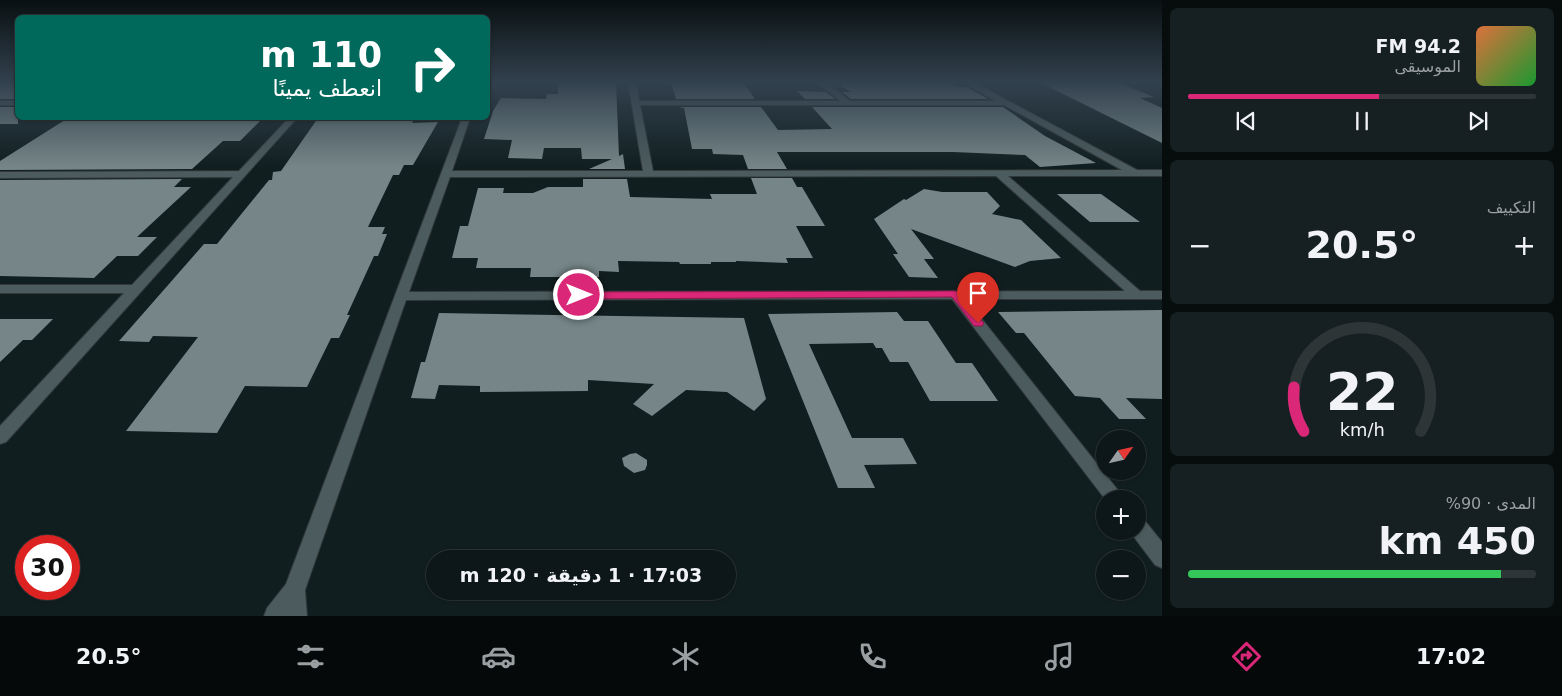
<!DOCTYPE html>
<html lang="ar">
<meta charset="utf-8">
<style>
body{margin:0;font-family:"DejaVu Sans","Noto Naskh Arabic",sans-serif;background:#161f21;color:#f1f3f6;direction:rtl;height:100vh;display:flex;flex-direction:column;font-size:19px;white-space:nowrap}
*{box-sizing:border-box;margin:0}
p{font-size:16px;color:#9a9fa2}
.icon{flex:none;width:28px;height:28px;fill:none;stroke:currentColor;stroke-width:2;stroke-linecap:round;stroke-linejoin:round}
.map{position:relative;flex:1;overflow:hidden;direction:ltr}
.side{display:flex;flex-direction:column;gap:8px;padding:8px;background:#070c0d;width:400px}
.side>*{flex:none}
.hud{position:absolute;left:15px;top:15px;width:475px;height:105px;border-radius:8px;box-shadow:0 1px 4px #0004,0 0 0 1px #2d3537;direction:rtl;background:#00695c;color:#fff;overflow:hidden}
.needle{width:32px;rotate:56deg}
.buttons{position:absolute;left:1096px;top:430px;display:grid;gap:10px}
.buttons a{display:grid;place-items:center;width:50px;height:50px;border-radius:50%;background:#0d1618;box-shadow:0 1px 4px #0004,0 0 0 1px #2d3537;font-size:25px}
.speed{position:absolute;left:15px;top:535px;display:flex;gap:10px;font-size:25px;font-weight:700;text-align:center}
.speed>*{display:grid;place-content:center;width:65px;height:65px;border-radius:50%;background:#0d1618;box-shadow:0 1px 4px #0004,0 0 0 1px #2d3537;line-height:1}
.speed .limit{border:8px solid #d22;background:#fff;color:#111}
.pin{position:absolute;display:grid;place-items:center;width:42px;height:42px;color:#fff;margin:-51px -21px;border-radius:50% 50% 50% 0;rotate:-45deg;box-shadow:0 0 5px #0007}
.pin .icon{rotate:45deg}
.me{position:absolute;width:55px;margin:-28px;rotate:90deg;stroke-linejoin:round;filter:drop-shadow(0 0 4px #0008)}
.turn{display:flex;align-items:center;gap:18px;height:105px;padding:0 25px;font-size:22px}
.turn .icon{width:65px;height:65px;stroke-width:2.5}
.turn b{display:block;font-size:35px;line-height:42px}
.big{font-size:38px;font-weight:700;line-height:1.1}
.side .card{flex:1;display:flex;flex-direction:column;justify-content:center;gap:8px;min-width:0;padding:0 18px;border-radius:8px;background:#161f21}
.side .dial{align-items:center;gap:0}
.dial svg{height:130px;overflow:visible;fill:none;stroke:#2d3537;stroke-width:7;stroke-linecap:round;text-anchor:middle}
.dial text{fill:#f1f3f6;stroke:none}
.song{display:flex;align-items:center;gap:15px}
.cover{width:60px;height:60px;border-radius:8px;background:linear-gradient(135deg,hsl(20 70% 55%),hsl(130 70% 35%))}
.played{height:5px;border-radius:2px;background:linear-gradient(90deg,#db2777 55%,#2d3537 55%)}
.keys{display:flex;justify-content:space-around;direction:ltr}
.heat{display:flex;justify-content:space-between;align-items:center;font-size:28px;direction:ltr}
.charge{height:8px;border-radius:4px;background:linear-gradient(90deg,#34c759 90%,#2d3537 0)}
.trip{position:absolute;left:426px;top:550px;width:310px;height:50px;border-radius:25px;background:#0d1618;box-shadow:0 1px 4px #0004,0 0 0 1px #2d3537;font-weight:700;line-height:50px;text-align:center;direction:rtl}
.tab-bar{display:flex;height:80px;justify-content:space-around;align-items:center;background:#05090a;color:#9a9fa2}
.tab-bar .icon{width:35px;height:35px}
.tab-bar .active{color:#db2777}
.tab-bar b{font-size:22px;color:#f1f3f6}
main{display:flex;flex:1;min-height:0}
.map>svg:first-child{display:block}
.building{fill:#768688}
.lines{fill:none;stroke-linecap:round;stroke-linejoin:round}
.minor-casing{stroke:#303839;stroke-width:2}
.minor{fill:#4c5b5d;fill-rule:evenodd}
.route{fill:#db2777;stroke:#8e194d}
</style>
<main>
<section class="side">
<div class="card">
<div class="song"><i class="cover"></i><div><b>94.2 FM</b><p>الموسيقى</p></div></div>
<div class="played"></div>
<div class="keys"><svg class="icon" aria-label="previous" viewBox="0 0 24 24"><path d="M18 5L8 12l10 7zM5 5v14"/></svg><svg class="icon" aria-label="pause" viewBox="0 0 24 24"><path d="M8 5v14M16 5v14"/></svg><svg class="icon" aria-label="next" viewBox="0 0 24 24"><path d="M6 5l10 7-10 7zM19 5v14"/></svg></div>
</div>
<div class="card"><p>التكييف</p>
<div class="heat"><a>−</a><b class="big">20.5°</b><a>+</a></div>
</div>
<div class="card dial"><svg viewBox="0 0 100 80">
<path d="M14 69A42 42 0 1 1 86 69"/>
<path d="M14 69A42 42 0 0 1 8 42" stroke="#db2777"/>
<text x="50" y="56" font-size="32" font-weight="700">22</text>
<text x="50" y="72" font-size="11">km/h</text>
</svg></div>
<div class="card"><p>المدى · 90%</p><b class="big">450 km</b><div class="charge"></div></div>
</section>
<div class="map">
<svg width="1162" height="616" viewBox="0 0 1162 616">
<rect width="100%" height="100%" fill="#111e20"/>
<g class="building">
<path d="M 558,82 L 616,82 L 619,156 L 623,154 L 625,169 L 589,169 L 612,159 L 582,159 L 581,148 L 544,148 L 542,159 L 508,158 L 512,140 L 484,139 L 493,111 L 501,98 L 546,99 L 547,94 L 558,94 Z"/>
<path d="M 671,82 L 743,82 L 755,99 L 676,99 Z"/>
<path d="M 839,82 L 946,82 L 956,87 L 967,87 L 988,99 L 851,99 L 842,92 L 851,92 L 839,85 L 843,85 Z"/>
<path d="M 1039,82 L 1117,82 L 1154,97 L 1140,98 L 1162,108 L 1162,143 Z"/>
<rect x="0" y="83" width="18" height="16"/>
<path d="M 797,91 L 826,92 L 835,99 L 805,99 Z"/>
<rect x="0" y="107" width="18" height="17"/>
<path d="M 678,107 L 761,107 L 778,130 L 832,129 L 812,107 L 1003,107 L 1045,136 L 1096,163 L 1040,167 L 1025,155 L 953,152 L 777,152 L 787,169 L 748,169 L 743,155 L 713,154 L 712,149 L 692,149 L 684,108 Z"/>
<path d="M 68,118 L 187,120 L 189,118 L 263,118 L 240,141 L 223,141 L 192,169 L 0,170 L 0,161 Z"/>
<path d="M 318,118 L 415,118 L 412,123 L 438,122 L 413,165 L 404,165 L 399,175 L 393,175 L 368,227 L 385,227 L 382,234 L 387,234 L 378,256 L 374,256 L 347,315 L 350,315 L 339,338 L 331,338 L 307,387 L 245,386 L 217,433 L 126,431 L 198,337 L 153,336 L 149,342 L 119,341 L 204,244 L 217,244 L 269,180 L 272,180 L 273,172 L 281,171 Z"/>
<path d="M 751,178 L 792,178 L 797,187 L 802,187 L 825,226 L 796,226 L 813,258 L 786,258 L 788,263 L 736,261 L 736,262 L 711,262 L 711,264 L 680,264 L 679,262 L 618,261 L 619,272 L 599,271 L 599,277 L 530,277 L 531,268 L 476,268 L 478,258 L 452,258 L 460,226 L 468,226 L 478,188 L 504,188 L 503,193 L 533,193 L 548,187 L 583,187 L 583,179 L 627,179 L 630,197 L 712,199 L 710,194 L 757,194 Z"/>
<path d="M 182,179 L 174,187 L 191,187 L 137,237 L 157,237 L 138,256 L 117,256 L 94,278 L 0,276 L 0,180 Z"/>
<path d="M 924,189 L 942,192 L 987,192 L 1000,206 L 992,214 L 1021,220 L 1061,258 L 1030,261 L 1015,267 L 911,229 L 934,259 L 924,259 L 938,278 L 909,277 L 893,254 L 898,254 L 874,219 L 904,199 L 906,200 Z"/>
<path d="M 1057,194 L 1101,194 L 1140,222 L 1090,222 Z"/>
<path d="M 1162,310 L 1162,399 L 1126,398 L 1146,419 L 1119,419 L 1100,398 L 1075,396 L 1024,333 L 1016,333 L 998,312 Z"/>
<path d="M 897,312 L 904,321 L 928,321 L 956,363 L 972,363 L 998,401 L 930,401 L 908,362 L 890,362 L 882,348 L 876,348 L 873,343 L 809,344 L 852,438 L 903,438 L 917,464 L 864,465 L 875,488 L 838,488 L 768,314 Z"/>
<path d="M 439,313 L 744,318 L 766,399 L 754,411 L 727,392 L 686,390 L 652,416 L 633,404 L 654,384 L 588,380 L 588,391 L 480,392 L 480,386 L 439,385 L 435,399 L 411,398 L 421,362 L 425,362 Z"/>
<path d="M 0,319 L 53,319 L 32,340 L 23,340 L 0,362 Z"/>
<path d="M 636,453 L 647,460 L 647,465 L 645,470 L 634,473 L 624,466 L 622,458 L 630,454 Z"/>
</g>
<g class="lines">
<defs>
<g id="minor">
<path d="M 628,82 L 636,82 L 639,101 L 840,101 L 817,82 L 826,82 L 850,101 L 995,101 L 963,82 L 973,82 L 1137,170 L 1162,170 L 1162,176 L 1008,176 L 1140,291 L 1162,291 L 1162,299 L 966,299 L 1125,499 L 1105,499 L 952,299 L 406,300 L 305,590 L 307,616 L 264,616 L 267,608 L 286,584 L 462,118 L 470,118 L 452,171 L 643,171 ZM 640,105 L 1004,105 L 1122,170 L 653,171 ZM 996,176 L 1125,291 L 409,292 L 450,177 Z"/>
<rect x="0" y="101" width="18" height="4"/>
<path d="M 289,118 L 297,118 L 6,442 L 0,444 L 0,426 L 124,293 L 0,293 L 0,285 L 132,285 L 233,177 L 0,178 L 0,172 L 239,171 Z"/>
<path d="M 1138,518 L 1145,521 L 1162,542 L 1162,568 L 1155,565 L 1131,533 L 1130,531 L 1138,531 Z"/>
</g>
</defs>
<use href="#minor" class="minor-casing"/>
<use href="#minor" class="minor"/>
</g>
<linearGradient id="sky" x2="0" y2="1"><stop stop-color="#091012"/><stop offset="0.49" stop-color="#32414e"/><stop offset="1" stop-color="#32414e" stop-opacity="0"/></linearGradient>
<rect width="1162" height="168" fill="url(#sky)"/>
<path class="route" d="M 955,291 L 959,292 L 982,321 L 984,323 L 982,326 L 974,326 L 952,297 L 579,299 L 574,295 L 579,292 Z"/>
</svg>
<div class="buttons">
<a><svg class="needle" viewBox="-14 -14 28 28"><path d="M0-13l5 13h-10z" fill="#e53935"/><path d="M0 13l5-13h-10z" fill="#9a9fa2"/></svg></a>
<a>+</a>
<a>−</a>
</div>
<div class="speed"><div class="limit">30</div></div>
<div class="pin" style="left:978px;top:323px;background:#d93025"><svg class="icon" aria-label="arrive" viewBox="0 0 24 24"><path d="M6 21V4h12l-3 4 3 4H6"/></svg></div>
<svg class="me" style="left:579px;top:295px" viewBox="-20 -20 40 40"><circle r="17" fill="#db2777" stroke="#fff" stroke-width="3"/><path d="M0-11L8 9 0 5-8 9z" fill="#fff"/></svg>
<div class="trip">17:03 · 1 دقيقة · 120 m</div>
<div class="hud">
<div class="turn"><svg class="icon" aria-label="right" viewBox="0 0 24 24"><path d="M7 20v-9h11M14 6l5 5-5 5"/></svg><div><b>110 m</b>انعطف يمينًا</div></div>
</div>
</div>
</main>
<nav class="tab-bar">
<b>17:02</b>
<svg class="icon active" aria-label="directions" viewBox="0 0 24 24"><path d="M12 3l9 9-9 9-9-9zM9 14v-3h6M13 9l2 2-2 2"/></svg>
<svg class="icon" aria-label="music" viewBox="0 0 24 24"><path d="M9 18V5l10-2v13"/><circle cx="6" cy="18" r="3"/><circle cx="16" cy="16" r="3"/></svg>
<svg class="icon" aria-label="phone" viewBox="0 0 24 24"><path d="M5 4h4l2 5-3 2q2 4 5 5l2-3 5 2v4C11 20 4 13 5 4z"/></svg>
<svg class="icon" aria-label="climate" viewBox="0 0 24 24"><path d="M12 3v18M4 7l16 10M4 17L20 7"/></svg>
<svg class="icon" aria-label="car" viewBox="0 0 24 24"><path d="M5 17H2v-5l4-1 3-4h7l3 4 3 1v5h-3M9 17h6M6 11h13"/><circle cx="7" cy="17" r="2"/><circle cx="17" cy="17" r="2"/></svg>
<svg class="icon" aria-label="filters" viewBox="0 0 24 24"><path d="M4 7h16M4 17h16"/><circle cx="9" cy="7" r="2"/><circle cx="15" cy="17" r="2"/></svg>
<b>20.5°</b>
</nav>
